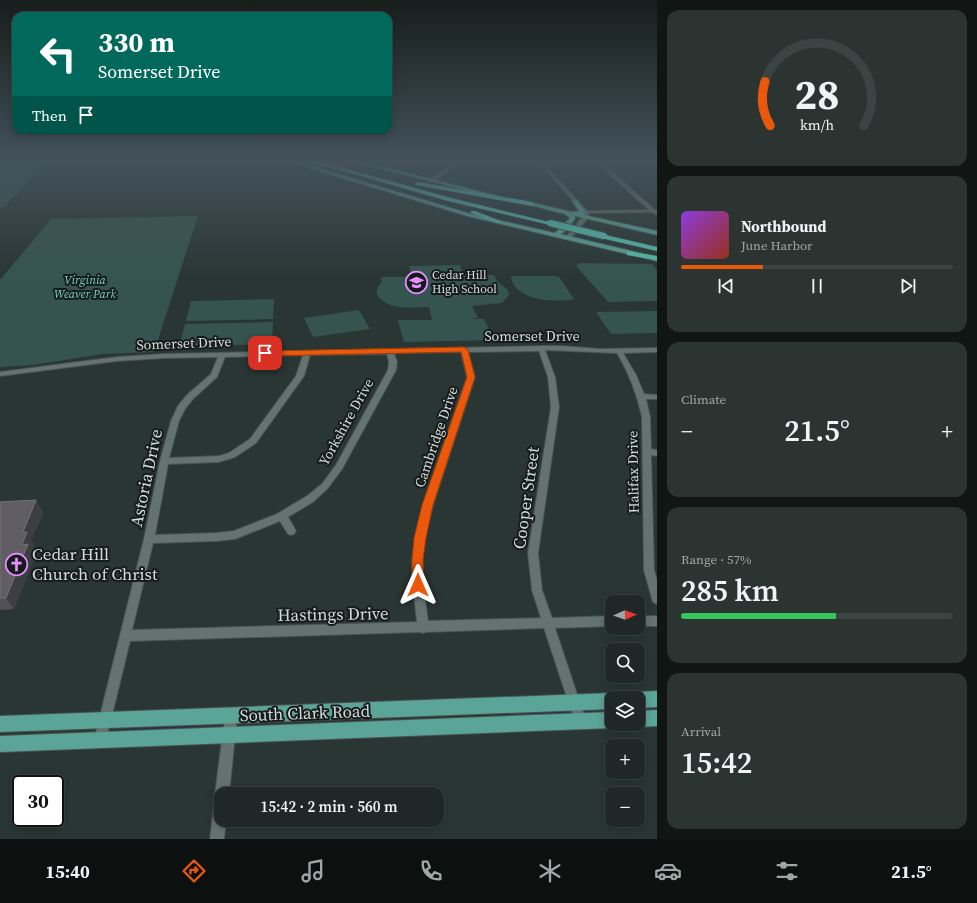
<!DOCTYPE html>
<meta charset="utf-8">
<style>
body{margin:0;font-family:"Source Serif 4",serif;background:#2c3432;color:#f1f3f6;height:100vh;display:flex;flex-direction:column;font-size:15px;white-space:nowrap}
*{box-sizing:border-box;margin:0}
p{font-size:13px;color:#a1a6a7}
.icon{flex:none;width:22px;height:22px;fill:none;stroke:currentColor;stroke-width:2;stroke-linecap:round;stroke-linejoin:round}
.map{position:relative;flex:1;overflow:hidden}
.sheet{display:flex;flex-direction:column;gap:10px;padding:10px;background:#111615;width:320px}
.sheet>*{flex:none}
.hud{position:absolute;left:12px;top:12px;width:380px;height:122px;border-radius:12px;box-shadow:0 2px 10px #0003,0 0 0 1px #3c4443;background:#00695c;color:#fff;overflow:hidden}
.needle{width:26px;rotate:88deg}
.controls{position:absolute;left:605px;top:595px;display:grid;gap:8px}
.controls a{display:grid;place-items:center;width:40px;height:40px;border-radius:8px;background:#1f2826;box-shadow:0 2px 10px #0003,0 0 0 1px #3c4443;font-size:20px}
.speed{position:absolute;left:12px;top:775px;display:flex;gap:8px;font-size:20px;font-weight:700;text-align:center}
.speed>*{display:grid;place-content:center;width:52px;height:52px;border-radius:50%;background:#1f2826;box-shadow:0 2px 10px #0003,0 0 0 1px #3c4443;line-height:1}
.speed .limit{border:2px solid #111;border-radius:6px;background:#fff;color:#111}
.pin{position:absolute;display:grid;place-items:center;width:34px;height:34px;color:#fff;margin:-17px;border-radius:8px;box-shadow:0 2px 6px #0006}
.me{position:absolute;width:44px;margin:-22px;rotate:0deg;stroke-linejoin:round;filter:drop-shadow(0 0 3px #0008)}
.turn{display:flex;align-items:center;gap:14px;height:84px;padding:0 20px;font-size:18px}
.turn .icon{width:52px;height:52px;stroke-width:2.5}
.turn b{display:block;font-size:28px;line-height:34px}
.then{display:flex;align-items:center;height:38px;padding:0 20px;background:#0003;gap:8px;font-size:15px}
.big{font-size:30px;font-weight:600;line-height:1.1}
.sheet .card{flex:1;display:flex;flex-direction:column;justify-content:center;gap:6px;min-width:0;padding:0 14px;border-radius:12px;background:#2c3432}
.sheet .dial{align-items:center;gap:0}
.dial svg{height:104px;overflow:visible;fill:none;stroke:#3c4443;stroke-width:7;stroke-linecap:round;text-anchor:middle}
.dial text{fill:#f1f3f6;stroke:none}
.song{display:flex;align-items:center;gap:12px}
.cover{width:48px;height:48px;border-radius:6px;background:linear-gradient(135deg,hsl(270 70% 55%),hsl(10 70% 35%))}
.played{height:4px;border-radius:2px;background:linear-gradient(90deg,#ea580c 30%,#3c4443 30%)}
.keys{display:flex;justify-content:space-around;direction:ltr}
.heat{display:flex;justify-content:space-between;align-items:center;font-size:22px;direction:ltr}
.charge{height:6px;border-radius:3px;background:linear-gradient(90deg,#34c759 57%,#3c4443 0)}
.trip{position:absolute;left:214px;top:787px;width:230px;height:40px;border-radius:12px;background:#1f2826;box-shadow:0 2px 10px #0003,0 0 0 1px #3c4443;font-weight:600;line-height:40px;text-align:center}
.dock{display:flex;height:64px;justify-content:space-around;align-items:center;background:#0c100f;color:#a1a6a7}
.dock .icon{width:28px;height:28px}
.dock .selected{color:#ea580c}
.dock b{font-size:18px;color:#f1f3f6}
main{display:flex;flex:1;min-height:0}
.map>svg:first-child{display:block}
.green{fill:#35544f}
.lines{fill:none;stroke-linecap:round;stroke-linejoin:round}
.minor-casing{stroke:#485250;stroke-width:2}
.major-casing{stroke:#485250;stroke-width:2}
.highway-casing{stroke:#485250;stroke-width:1}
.minor{fill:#647370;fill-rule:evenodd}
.major{fill:#5ba498;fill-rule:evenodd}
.highway{fill:#55c4b3;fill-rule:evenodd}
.highway-bridge-casing{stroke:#485250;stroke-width:8;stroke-linecap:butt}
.highway-bridge{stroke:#55c4b3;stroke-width:6}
.wall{fill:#544e56}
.shaded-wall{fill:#3d3e42}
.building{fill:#615d64;stroke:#737177}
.route{fill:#ea580c;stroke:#983908}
.labels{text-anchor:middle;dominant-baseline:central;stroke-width:4;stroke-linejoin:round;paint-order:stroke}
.far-poi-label{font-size:12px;fill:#d4dcda;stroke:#161c1b;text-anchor:start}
.far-park-label{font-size:12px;font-style:italic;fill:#77d3c3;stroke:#161c1b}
.street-label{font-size:14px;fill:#d4dcda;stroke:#161c1b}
.near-street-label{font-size:17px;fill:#d4dcda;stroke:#161c1b}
.near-poi-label{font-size:17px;fill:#d4dcda;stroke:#161c1b;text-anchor:start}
</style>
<main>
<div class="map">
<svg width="657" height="839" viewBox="0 0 657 839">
<rect width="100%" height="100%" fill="#293633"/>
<g class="green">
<path d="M 0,160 L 49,160 L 5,206 L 0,208 Z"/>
<path d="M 198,216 L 154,352 L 103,354 L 32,365 L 0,367 L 0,280 L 51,219 Z"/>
<path d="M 580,263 L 652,264 L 657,270 L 657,301 L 608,302 L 576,266 Z"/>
<path d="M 460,265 L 464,276 L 494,275 L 497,281 L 508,290 L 509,295 L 502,303 L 472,306 L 478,318 L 467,319 L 484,319 L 494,340 L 404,342 L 398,320 L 432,320 L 429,307 C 413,307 389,311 378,296 C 375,290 378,286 382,282 L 381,277 L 412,277 L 409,266 Z"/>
<path d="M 511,276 L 554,276 L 559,277 L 574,299 C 556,303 513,301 511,276 Z"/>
<path d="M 274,299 L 273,319 L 186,321 L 191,301 Z"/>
<path d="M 359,310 L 370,329 L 313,337 L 304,318 Z"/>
<path d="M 657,311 L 657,333 L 611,334 L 596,312 Z"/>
<path d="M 273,322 L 272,344 L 179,347 L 185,324 Z"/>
</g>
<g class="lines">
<defs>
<g id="minor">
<path d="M 452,160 L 456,160 L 449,171 L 432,182 L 428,182 L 428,180 L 446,169 Z"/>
<path d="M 537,160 L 541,160 L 587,211 L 649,210 L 594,160 L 599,160 L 655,210 L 657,210 L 657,215 L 652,212 L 589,213 L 588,218 L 570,239 L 566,239 L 566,237 L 585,214 Z"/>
<path d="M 654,160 L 657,160 L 657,162 Z"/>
<path d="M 541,346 L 562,346 L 600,349 L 657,348 L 657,352 L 623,353 L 636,375 L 644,394 L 657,395 L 657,399 L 646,399 L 650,417 L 651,449 L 657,450 L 657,456 L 651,455 L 654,570 L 657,580 L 657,604 L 653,602 L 652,599 L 644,570 L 642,417 C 637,394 629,373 617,353 L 545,350 L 555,377 L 559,407 L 538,553 L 542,590 L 552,618 L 612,616 L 612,626 L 555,628 L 586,721 L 584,725 L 580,727 L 576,725 L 544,628 L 426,632 L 423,633 L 420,632 L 130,641 L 106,740 L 105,745 L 100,746 L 95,745 L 94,740 L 144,539 L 160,461 L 171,421 L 178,406 L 187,395 L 211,374 L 218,357 L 164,358 L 117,361 L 0,376 L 0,372 L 117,357 L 164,354 ZM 539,351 L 548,377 L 551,407 L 528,553 L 532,590 L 541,618 L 428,621 L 423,585 L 422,560 L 425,538 L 433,505 L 475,377 L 468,352 ZM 461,352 L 467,377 L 423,505 L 415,538 L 412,560 L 413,585 L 417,622 L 132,630 L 153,543 L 216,541 L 235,539 L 280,521 L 288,534 L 291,535 L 294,534 L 296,531 L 288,517 L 313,502 L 328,488 L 342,469 L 396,370 L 397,362 L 394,353 ZM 387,354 L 389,362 L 388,370 L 336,465 L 322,484 L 307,496 L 277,514 L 234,531 L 216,533 L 155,535 L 168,464 L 219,462 L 235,457 L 256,443 L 304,376 L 310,355 ZM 303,355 L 296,376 L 250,439 L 229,453 L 219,456 L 169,458 L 179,421 L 185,409 L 193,399 L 217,377 L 225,357 Z"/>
<rect x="638" y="616" width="19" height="10"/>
<path d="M 231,711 L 235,713 L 237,717 L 229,794 L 221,794 L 221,820 L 226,820 L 224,839 L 210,839 L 214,805 L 216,800 L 218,799 L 215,794 L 225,717 L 227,713 Z"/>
</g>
<g id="major">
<path d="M 283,160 L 291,160 L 471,214 L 555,233 L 570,218 L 565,214 L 518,202 L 521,200 L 572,212 L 579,211 L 572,201 L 577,200 L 586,213 L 584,215 L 657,231 L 657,235 L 575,216 L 575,219 L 564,232 L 560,234 L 657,257 L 657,261 L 467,216 Z"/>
<path d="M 348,160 L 357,160 L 502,197 L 499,199 Z"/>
<path d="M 657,691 L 657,707 L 638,708 L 638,698 L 631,698 L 633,695 L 638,692 Z"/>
<path d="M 612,693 L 617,696 L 618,698 L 612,698 L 612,709 L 0,732 L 0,716 Z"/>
<path d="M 657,710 L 657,726 L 638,727 L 632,725 L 638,724 L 638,711 Z"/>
<path d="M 612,712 L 612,724 L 618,724 L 612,728 L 0,752 L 0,736 Z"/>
</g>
<g id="highway">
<path d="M 305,160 L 315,160 L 451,198 L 553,223 L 550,225 L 448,201 Z"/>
<path d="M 418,182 L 532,202 L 535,204 L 532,206 L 416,185 L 415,184 Z"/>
<path d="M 471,211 L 475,211 L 503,222 L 498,223 L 471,213 Z"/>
<path d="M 601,234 L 657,247 L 657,251 L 601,238 Z"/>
<path d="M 627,251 L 657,256 L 657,260 L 627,255 Z"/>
</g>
</defs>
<use href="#minor" class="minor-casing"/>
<use href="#major" class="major-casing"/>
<use href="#highway" class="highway-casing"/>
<use href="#minor" class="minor"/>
<use href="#major" class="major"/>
<use href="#highway" class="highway"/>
<defs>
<path id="highway-bridge" d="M 550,223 L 604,236"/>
</defs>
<use href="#highway-bridge" class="highway-bridge-casing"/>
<use href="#highway-bridge" class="highway-bridge"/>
</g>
<path class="wall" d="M 36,500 L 43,513 L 31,540 L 34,544 L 32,550 L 35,556 L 14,609 L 0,610 L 0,502 Z"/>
<path class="shaded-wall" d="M 36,500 L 43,513 L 31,540 L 34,544 L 32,550 L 35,556 L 14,609 L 6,598 L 22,545 L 23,532 Z"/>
<path class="building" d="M 36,500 L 23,532 L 27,532 L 22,545 L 28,544 L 6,598 L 0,598 L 0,563 L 2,559 L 0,559 L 0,502 Z"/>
<linearGradient id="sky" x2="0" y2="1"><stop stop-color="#171e1c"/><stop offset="0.58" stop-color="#43525b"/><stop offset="1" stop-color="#43525b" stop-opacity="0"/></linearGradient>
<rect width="657" height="278" fill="url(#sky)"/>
<path class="route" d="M 464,347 L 468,350 L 475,377 L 433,505 L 426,538 L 423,560 L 424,585 L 422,589 L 418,590 L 413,589 L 412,585 L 412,560 L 414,538 L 422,505 L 467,377 L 461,352 L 265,356 L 261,353 L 265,351 Z"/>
<defs>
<symbol id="school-ring" viewBox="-11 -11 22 22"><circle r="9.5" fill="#161c1b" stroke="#e88eff" stroke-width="1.5"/><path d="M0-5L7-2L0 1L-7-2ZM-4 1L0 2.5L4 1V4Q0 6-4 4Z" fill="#e88eff"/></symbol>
<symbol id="church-ring" viewBox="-11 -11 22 22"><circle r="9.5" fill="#161c1b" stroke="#e88eff" stroke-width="1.5"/><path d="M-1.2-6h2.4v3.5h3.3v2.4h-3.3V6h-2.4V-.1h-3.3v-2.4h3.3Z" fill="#e88eff"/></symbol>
</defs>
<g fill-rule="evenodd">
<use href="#school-ring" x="404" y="270" width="25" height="25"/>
<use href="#church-ring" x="4" y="552" width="25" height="25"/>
</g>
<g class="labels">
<g class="far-poi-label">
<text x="432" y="275">Cedar Hill<tspan x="432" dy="14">High School</tspan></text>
</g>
<g class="far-park-label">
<text x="85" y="280">Virginia<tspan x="85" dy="14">Weaver Park</tspan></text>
</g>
<g class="street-label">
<text x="532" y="336">Somerset Drive</text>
<text transform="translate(184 343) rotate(-2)">Somerset Drive</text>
<text transform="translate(346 422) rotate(-61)">Yorkshire Drive</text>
<text transform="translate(436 437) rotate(-71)">Cambridge Drive</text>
<text transform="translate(633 472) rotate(-91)">Halifax Drive</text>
</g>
<g class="near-street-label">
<text transform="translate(146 478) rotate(-78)">Astoria Drive</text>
<text transform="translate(526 498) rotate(-82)">Cooper Street</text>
<text transform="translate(333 614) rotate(-1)">Hastings Drive</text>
<text transform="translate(305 713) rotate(-2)">South Clark Road</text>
</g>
<g class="near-poi-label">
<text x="32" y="554">Cedar Hill<tspan x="32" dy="20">Church of Christ</tspan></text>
</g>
</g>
</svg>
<div class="controls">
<a><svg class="needle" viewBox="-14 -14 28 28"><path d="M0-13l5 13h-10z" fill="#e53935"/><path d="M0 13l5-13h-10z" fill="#a1a6a7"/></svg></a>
<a><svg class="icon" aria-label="search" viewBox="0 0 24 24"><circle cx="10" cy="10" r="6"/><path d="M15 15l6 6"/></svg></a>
<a><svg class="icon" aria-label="layers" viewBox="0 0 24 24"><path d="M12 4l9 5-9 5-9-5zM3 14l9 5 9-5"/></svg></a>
<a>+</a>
<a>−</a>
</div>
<div class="speed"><div class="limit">30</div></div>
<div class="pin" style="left:265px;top:353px;background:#d93025"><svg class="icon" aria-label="arrive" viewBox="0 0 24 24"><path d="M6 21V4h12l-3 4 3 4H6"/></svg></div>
<svg class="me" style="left:418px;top:585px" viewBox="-20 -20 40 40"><path d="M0-17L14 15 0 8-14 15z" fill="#ea580c" stroke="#fff" stroke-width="4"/></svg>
<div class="trip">15:42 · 2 min · 560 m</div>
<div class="hud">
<div class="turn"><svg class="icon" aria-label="left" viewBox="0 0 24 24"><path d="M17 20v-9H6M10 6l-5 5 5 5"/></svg><div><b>330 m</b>Somerset Drive</div></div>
<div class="then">Then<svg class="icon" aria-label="arrive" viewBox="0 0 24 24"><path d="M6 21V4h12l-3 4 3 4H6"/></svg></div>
</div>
</div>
<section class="sheet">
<div class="card dial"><svg viewBox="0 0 100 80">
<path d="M14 69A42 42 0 1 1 86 69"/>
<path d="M14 69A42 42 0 0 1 10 35" stroke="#ea580c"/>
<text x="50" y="56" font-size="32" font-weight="700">28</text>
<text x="50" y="72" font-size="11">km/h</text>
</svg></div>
<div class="card">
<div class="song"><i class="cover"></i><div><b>Northbound</b><p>June Harbor</p></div></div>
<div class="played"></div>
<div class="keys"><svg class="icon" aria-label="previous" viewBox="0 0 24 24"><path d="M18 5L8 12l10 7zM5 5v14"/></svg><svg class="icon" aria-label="pause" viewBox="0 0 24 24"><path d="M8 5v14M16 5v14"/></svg><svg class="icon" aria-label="next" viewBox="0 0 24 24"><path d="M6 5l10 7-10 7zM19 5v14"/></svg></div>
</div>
<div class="card"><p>Climate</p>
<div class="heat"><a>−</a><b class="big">21.5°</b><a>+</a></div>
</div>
<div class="card"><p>Range · 57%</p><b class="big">285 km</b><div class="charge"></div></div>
<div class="card"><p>Arrival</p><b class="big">15:42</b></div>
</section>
</main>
<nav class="dock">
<b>15:40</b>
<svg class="icon selected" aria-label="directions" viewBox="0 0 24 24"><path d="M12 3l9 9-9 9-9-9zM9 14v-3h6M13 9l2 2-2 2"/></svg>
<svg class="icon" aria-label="music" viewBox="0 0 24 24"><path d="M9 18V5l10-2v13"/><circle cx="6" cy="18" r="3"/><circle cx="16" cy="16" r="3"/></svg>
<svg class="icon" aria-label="phone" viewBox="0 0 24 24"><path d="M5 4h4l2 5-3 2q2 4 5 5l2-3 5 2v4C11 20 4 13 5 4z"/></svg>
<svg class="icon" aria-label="climate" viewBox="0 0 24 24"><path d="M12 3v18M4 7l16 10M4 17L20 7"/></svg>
<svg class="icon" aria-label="car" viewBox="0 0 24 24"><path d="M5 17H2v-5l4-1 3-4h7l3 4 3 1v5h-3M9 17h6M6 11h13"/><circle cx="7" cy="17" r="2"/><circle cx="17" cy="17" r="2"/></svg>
<svg class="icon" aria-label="filters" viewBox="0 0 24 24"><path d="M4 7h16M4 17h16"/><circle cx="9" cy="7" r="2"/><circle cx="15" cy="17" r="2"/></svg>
<b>21.5°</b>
</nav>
